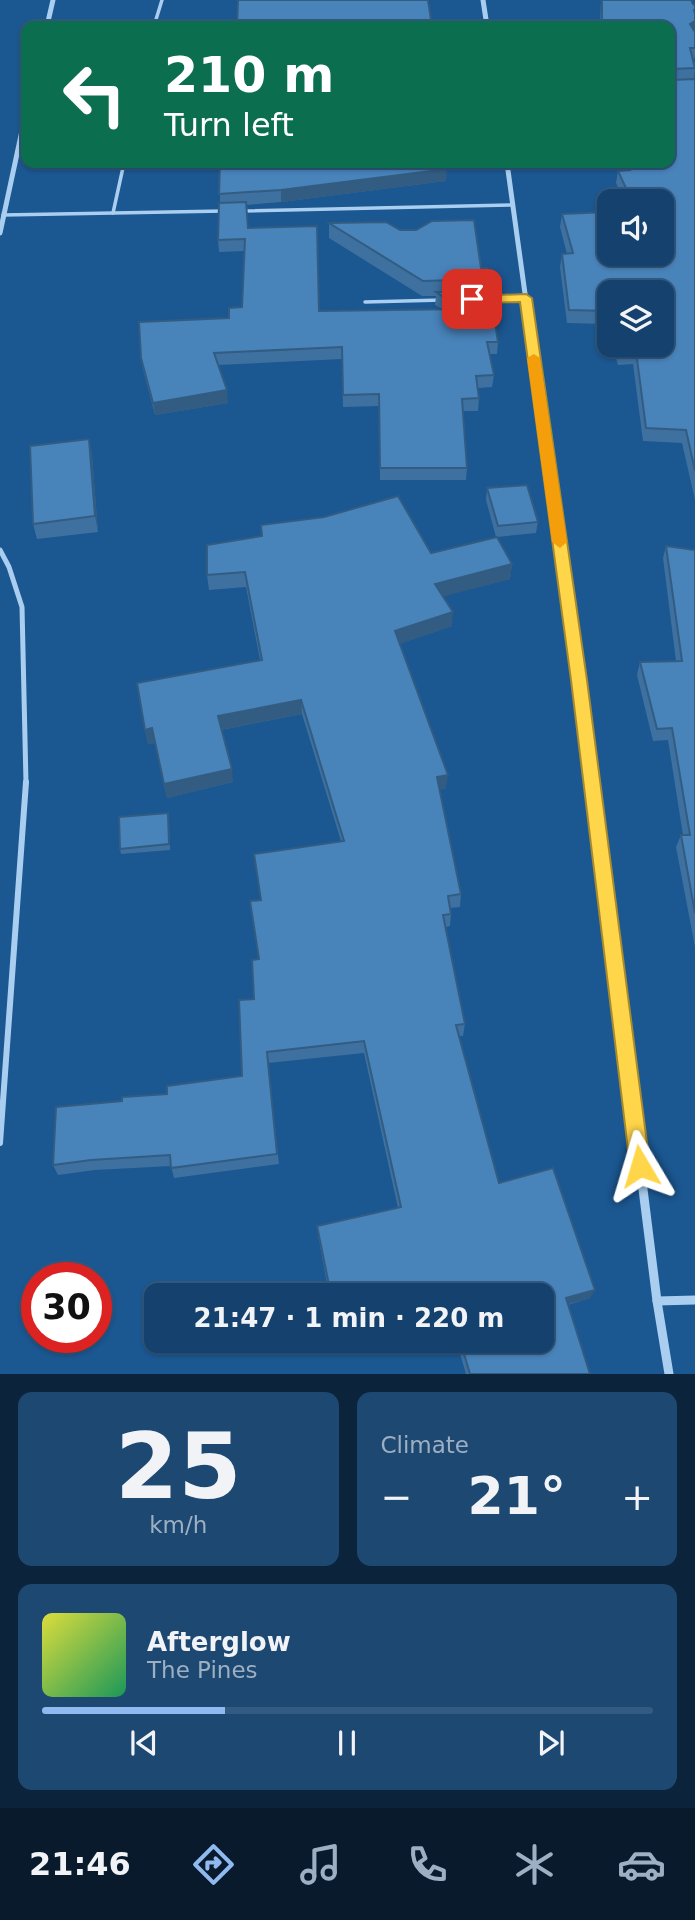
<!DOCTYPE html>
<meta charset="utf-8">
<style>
body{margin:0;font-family:"DejaVu Sans",sans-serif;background:#1d4872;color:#f1f3f6;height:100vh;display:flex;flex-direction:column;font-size:26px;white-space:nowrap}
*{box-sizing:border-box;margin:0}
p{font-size:23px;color:#9dafc2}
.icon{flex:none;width:38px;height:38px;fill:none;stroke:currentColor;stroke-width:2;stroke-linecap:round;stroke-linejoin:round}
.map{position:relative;height:1374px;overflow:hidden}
.sheet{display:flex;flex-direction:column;gap:18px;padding:18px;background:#0b243c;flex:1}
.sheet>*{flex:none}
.top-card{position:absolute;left:21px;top:21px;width:654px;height:147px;border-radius:14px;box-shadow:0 2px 5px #0004,0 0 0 2px #335a80;background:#0b6e4f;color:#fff;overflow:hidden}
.fabs{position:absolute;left:597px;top:189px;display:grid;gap:14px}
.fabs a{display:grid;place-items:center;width:77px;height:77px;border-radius:14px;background:#14416d;box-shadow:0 2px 5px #0004,0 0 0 2px #335a80;font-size:35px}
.speed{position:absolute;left:21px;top:1262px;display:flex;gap:14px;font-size:35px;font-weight:700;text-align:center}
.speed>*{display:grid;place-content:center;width:91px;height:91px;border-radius:50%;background:#14416d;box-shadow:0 2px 5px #0004,0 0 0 2px #335a80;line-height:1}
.speed .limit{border:10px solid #d22;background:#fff;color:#111}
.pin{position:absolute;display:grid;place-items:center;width:60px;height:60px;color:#fff;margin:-30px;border-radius:14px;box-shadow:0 4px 10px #0006}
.me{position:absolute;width:77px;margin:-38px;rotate:353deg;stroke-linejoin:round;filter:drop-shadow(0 0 5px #0008)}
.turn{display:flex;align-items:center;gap:24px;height:147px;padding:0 28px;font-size:32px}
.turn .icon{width:91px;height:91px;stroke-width:2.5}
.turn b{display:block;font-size:49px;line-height:60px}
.big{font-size:52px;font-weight:800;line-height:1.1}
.sheet .tile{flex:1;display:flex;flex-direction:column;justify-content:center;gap:10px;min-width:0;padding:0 24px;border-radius:14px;background:#1d4872}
.sheet .dial{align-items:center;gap:0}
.dial b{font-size:91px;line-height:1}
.song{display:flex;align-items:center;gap:21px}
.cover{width:84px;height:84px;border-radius:10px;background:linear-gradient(135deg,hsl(60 70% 55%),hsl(150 70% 35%))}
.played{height:7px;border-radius:4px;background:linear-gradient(90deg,#90b9f0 30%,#335a80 30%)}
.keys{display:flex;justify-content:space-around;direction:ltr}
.heat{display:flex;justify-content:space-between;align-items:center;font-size:38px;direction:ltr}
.sheet .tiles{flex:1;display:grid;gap:18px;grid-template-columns:1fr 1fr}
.tile:last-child{grid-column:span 2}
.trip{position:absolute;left:144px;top:1283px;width:410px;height:70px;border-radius:14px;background:#14416d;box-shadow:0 2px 5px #0004,0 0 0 2px #335a80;font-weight:800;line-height:70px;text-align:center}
.menu{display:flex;height:112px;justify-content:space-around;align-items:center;background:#081a2c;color:#9dafc2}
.menu .icon{width:49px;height:49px}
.menu .on{color:#90b9f0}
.menu b{font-size:32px;color:#f1f3f6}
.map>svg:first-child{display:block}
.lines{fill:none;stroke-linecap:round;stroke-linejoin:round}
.lane-far2{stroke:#aaceef;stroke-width:3.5}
.lane-far1{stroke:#aaceef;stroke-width:5}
.lane{stroke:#aaceef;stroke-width:6}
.street-far2{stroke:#aaceef;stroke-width:5}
.street-far1{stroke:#aaceef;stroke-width:6}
.street{stroke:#aaceef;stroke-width:9}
.wall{fill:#3e71a0}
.shaded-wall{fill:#325c82}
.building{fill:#4883ba;stroke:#325c82;stroke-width:2}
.route{fill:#ffd54a;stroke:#a68a30;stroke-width:2}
.slow{fill:#f59e0b}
</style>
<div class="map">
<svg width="695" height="1374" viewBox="0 0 695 1374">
<rect width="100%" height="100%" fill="#1b5791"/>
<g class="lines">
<g class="lane-far2">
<path d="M 154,26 L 162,0"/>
<path d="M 241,211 L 513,205"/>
<path d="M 113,213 L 124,163"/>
<path d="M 3,215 L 224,211"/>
<path d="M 487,299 L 526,298"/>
<path d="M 365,302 L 443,300"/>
</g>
<path class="lane-far1" d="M 0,550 L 9,567 L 22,607 L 26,783"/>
<path class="lane" d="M 0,1143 L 26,782"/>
<g class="street-far2">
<path d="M 483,0 L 487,26"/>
<path d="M 47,26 L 53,0"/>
<path d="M 507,163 L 531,337"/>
<path d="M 0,233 L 26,112"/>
</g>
<path class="street-far1" d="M 531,336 L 592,783"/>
<g class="street">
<path d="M 592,782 L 657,1301 L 669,1374"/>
<path d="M 657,1301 L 695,1300"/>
</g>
</g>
<g class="wall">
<path d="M 601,0 L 691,0 L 693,4 L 695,5 L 695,55 L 694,60 L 695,65 L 694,79 L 695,79 L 695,500 L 682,443 L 643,441 L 633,364 L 618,365 L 612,345 L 662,345 L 609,292 L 609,334 L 606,324 L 567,323 L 560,267 L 562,254 L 567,254 L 560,227 L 562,214 L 609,254 L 662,201 L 624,201 L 616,183 L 618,171 L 622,170 L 619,163 L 670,163 L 670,26 L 600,26 Z"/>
<path d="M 220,163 L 446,181 L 281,202 L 246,205 L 248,228 L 319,311 L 442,309 L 435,305 L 436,296 L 422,296 L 329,238 L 329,223 L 400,230 L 481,268 L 489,279 L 488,291 L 498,342 L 497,354 L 490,354 L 494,375 L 492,387 L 478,388 L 479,398 L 478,411 L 463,411 L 467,468 L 466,480 L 380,480 L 379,406 L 343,407 L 342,359 L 218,365 L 228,403 L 155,415 L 143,370 L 141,358 L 229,318 L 242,307 L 244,251 L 219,252 L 218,240 L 220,203 Z"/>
<path d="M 89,439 L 92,455 L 98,532 L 37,539 L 33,524 Z"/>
<path d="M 487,488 L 538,522 L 536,533 L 497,537 L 512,564 L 510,579 L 443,596 L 452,626 L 399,644 L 446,788 L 439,790 L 461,894 L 460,907 L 450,908 L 451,914 L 450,926 L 446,927 L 465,1024 L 463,1036 L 459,1036 L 499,1183 L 590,1298 L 568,1305 L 590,1374 L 466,1374 L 456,1340 L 541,1340 L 541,1295 L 329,1295 L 318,1235 L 317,1226 L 398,1208 L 364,1053 L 268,1063 L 279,1164 L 174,1178 L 171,1166 L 95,1170 L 58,1175 L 53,1165 L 122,1101 L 167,1094 L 242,1076 L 254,999 L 258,959 L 261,900 L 254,854 L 341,841 L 302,714 L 221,730 L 233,782 L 167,798 L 155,743 L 148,744 L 145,730 L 260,660 L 246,587 L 209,590 L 207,575 L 261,536 L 261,525 L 431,553 L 496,537 L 486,500 Z"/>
<path d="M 666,546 L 695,550 L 695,947 L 676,847 L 681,835 L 683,835 L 668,740 L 653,741 L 637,675 L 640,662 L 676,661 L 663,558 Z"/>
<path d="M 169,818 L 170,850 L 121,854 L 120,849 Z"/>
</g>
<g class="shaded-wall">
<path d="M 695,21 L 695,31 L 690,24 Z"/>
<path d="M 447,169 L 446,181 L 281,202 L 281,190 Z"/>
<path d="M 227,390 L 228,403 L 155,415 L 153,403 Z"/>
<path d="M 89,439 L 92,455 L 98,532 L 95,516 Z"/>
<path d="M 512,564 L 510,579 L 434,599 L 435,584 Z"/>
<path d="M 453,612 L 452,626 L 394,646 L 395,631 Z"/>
<path d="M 301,700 L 302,714 L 220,730 L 218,716 Z"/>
<path d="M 152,728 L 155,743 L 148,744 L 145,730 Z"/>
<path d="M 232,769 L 233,782 L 167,798 L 164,784 Z"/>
<path d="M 448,775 L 446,788 L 435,791 L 437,777 Z"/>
<path d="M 595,1290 L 590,1298 L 562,1306 L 566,1298 Z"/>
</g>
<g class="building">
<path d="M 238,0 L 428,0 L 432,26 L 237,26 Z"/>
<path d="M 602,0 L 691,0 L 693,4 L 695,5 L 695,10 L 694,10 L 695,14 L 695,21 L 690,24 L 695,32 L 695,48 L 690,48 L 695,68 L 672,69 L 670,71 L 670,26 L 602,26 Z"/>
<path d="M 670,78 L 672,80 L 695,79 L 695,471 L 686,430 L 646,428 L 636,351 L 621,352 L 618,345 L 662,345 L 662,292 L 609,292 L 609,313 L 608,311 L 569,310 L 562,254 L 573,253 L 562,214 L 609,212 L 609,254 L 662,254 L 662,201 L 632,201 L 618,171 L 630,170 L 627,163 L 670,163 Z"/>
<path d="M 220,163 L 446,163 L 447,169 L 281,190 L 219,194 Z"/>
<path d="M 246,202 L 248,228 L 317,226 L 319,311 L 462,309 L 436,292 L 490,291 L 498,342 L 487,342 L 494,375 L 476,376 L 479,398 L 462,399 L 467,468 L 380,468 L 379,394 L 343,395 L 342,347 L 214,353 L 227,390 L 153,403 L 141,358 L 139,322 L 229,318 L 229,308 L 242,307 L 245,239 L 218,240 L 219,203 Z"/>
<path d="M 474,220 L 481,268 L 487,268 L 489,279 L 423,281 L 329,223 L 386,222 L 400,230 L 416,230 L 432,221 Z"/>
<path d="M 89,439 L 95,516 L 33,524 L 30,446 Z"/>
<path d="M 527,485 L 538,522 L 498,526 L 487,488 Z"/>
<path d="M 398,496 L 431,553 L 497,537 L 512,564 L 435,584 L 453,612 L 395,631 L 448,775 L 437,777 L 461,894 L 448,896 L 451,914 L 443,915 L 465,1024 L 456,1025 L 499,1183 L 553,1168 L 595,1290 L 566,1298 L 590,1374 L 470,1374 L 460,1340 L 541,1340 L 541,1295 L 331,1295 L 317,1226 L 401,1207 L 364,1041 L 267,1052 L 277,1154 L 171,1168 L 170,1155 L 91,1160 L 53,1165 L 56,1107 L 122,1101 L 122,1097 L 167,1094 L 167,1086 L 242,1076 L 239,1000 L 254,999 L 252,960 L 259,959 L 250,901 L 261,900 L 254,854 L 344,841 L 301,700 L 218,716 L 232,769 L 164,784 L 152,728 L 145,730 L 137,683 L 262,660 L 245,572 L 207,575 L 207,545 L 262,536 L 261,525 L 324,517 Z"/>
<path d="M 666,546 L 695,550 L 695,913 L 681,835 L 690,835 L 672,728 L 657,729 L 640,662 L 682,661 Z"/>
<path d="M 168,813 L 169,844 L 120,849 L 119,817 Z"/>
</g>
<path class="route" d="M 526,294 L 532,298 L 587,680 L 650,1166 L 647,1173 L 640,1176 L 633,1173 L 630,1166 L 571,680 L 520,302 L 472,303 L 466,299 L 472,296 Z"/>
<path class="slow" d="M 534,354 L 540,358 L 567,542 L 560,548 L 552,542 L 527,358 Z"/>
</svg>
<div class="fabs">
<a><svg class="icon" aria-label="sound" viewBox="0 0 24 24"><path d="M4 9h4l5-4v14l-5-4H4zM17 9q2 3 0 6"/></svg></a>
<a><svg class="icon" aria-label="layers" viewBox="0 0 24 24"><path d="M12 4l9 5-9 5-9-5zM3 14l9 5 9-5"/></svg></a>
</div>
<div class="speed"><div class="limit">30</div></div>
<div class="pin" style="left:472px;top:299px;background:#d93025"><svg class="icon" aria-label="arrive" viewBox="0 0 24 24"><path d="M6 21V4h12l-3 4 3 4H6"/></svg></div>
<svg class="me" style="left:640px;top:1166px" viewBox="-20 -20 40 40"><path d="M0-17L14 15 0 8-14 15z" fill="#ffd54a" stroke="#fff" stroke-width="4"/></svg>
<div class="trip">21:47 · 1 min · 220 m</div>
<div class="top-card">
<div class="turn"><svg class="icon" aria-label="left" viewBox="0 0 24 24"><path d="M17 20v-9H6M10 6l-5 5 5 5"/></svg><div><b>210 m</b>Turn left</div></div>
</div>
</div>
<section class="sheet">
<div class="tiles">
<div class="tile dial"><b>25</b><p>km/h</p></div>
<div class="tile"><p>Climate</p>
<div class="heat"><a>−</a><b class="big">21°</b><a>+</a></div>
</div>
<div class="tile">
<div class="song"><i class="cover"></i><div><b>Afterglow</b><p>The Pines</p></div></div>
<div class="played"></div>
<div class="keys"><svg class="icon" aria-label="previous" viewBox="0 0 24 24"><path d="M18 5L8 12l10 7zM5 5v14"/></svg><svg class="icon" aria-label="pause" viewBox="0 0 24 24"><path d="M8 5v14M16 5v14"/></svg><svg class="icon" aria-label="next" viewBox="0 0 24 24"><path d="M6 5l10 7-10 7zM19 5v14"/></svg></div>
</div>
</div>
</section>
<nav class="menu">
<b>21:46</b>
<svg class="icon on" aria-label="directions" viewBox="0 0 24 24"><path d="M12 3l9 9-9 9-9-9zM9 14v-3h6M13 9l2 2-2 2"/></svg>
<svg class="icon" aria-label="music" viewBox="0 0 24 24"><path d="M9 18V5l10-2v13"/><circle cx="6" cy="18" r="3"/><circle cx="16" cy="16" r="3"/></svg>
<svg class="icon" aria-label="phone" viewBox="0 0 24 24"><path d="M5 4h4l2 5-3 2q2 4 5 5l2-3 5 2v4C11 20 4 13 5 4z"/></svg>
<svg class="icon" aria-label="climate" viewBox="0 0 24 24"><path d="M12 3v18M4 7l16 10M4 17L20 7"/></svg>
<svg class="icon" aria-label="car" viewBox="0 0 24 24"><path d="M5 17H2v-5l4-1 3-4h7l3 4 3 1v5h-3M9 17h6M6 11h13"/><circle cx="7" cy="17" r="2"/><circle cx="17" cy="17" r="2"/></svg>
</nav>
